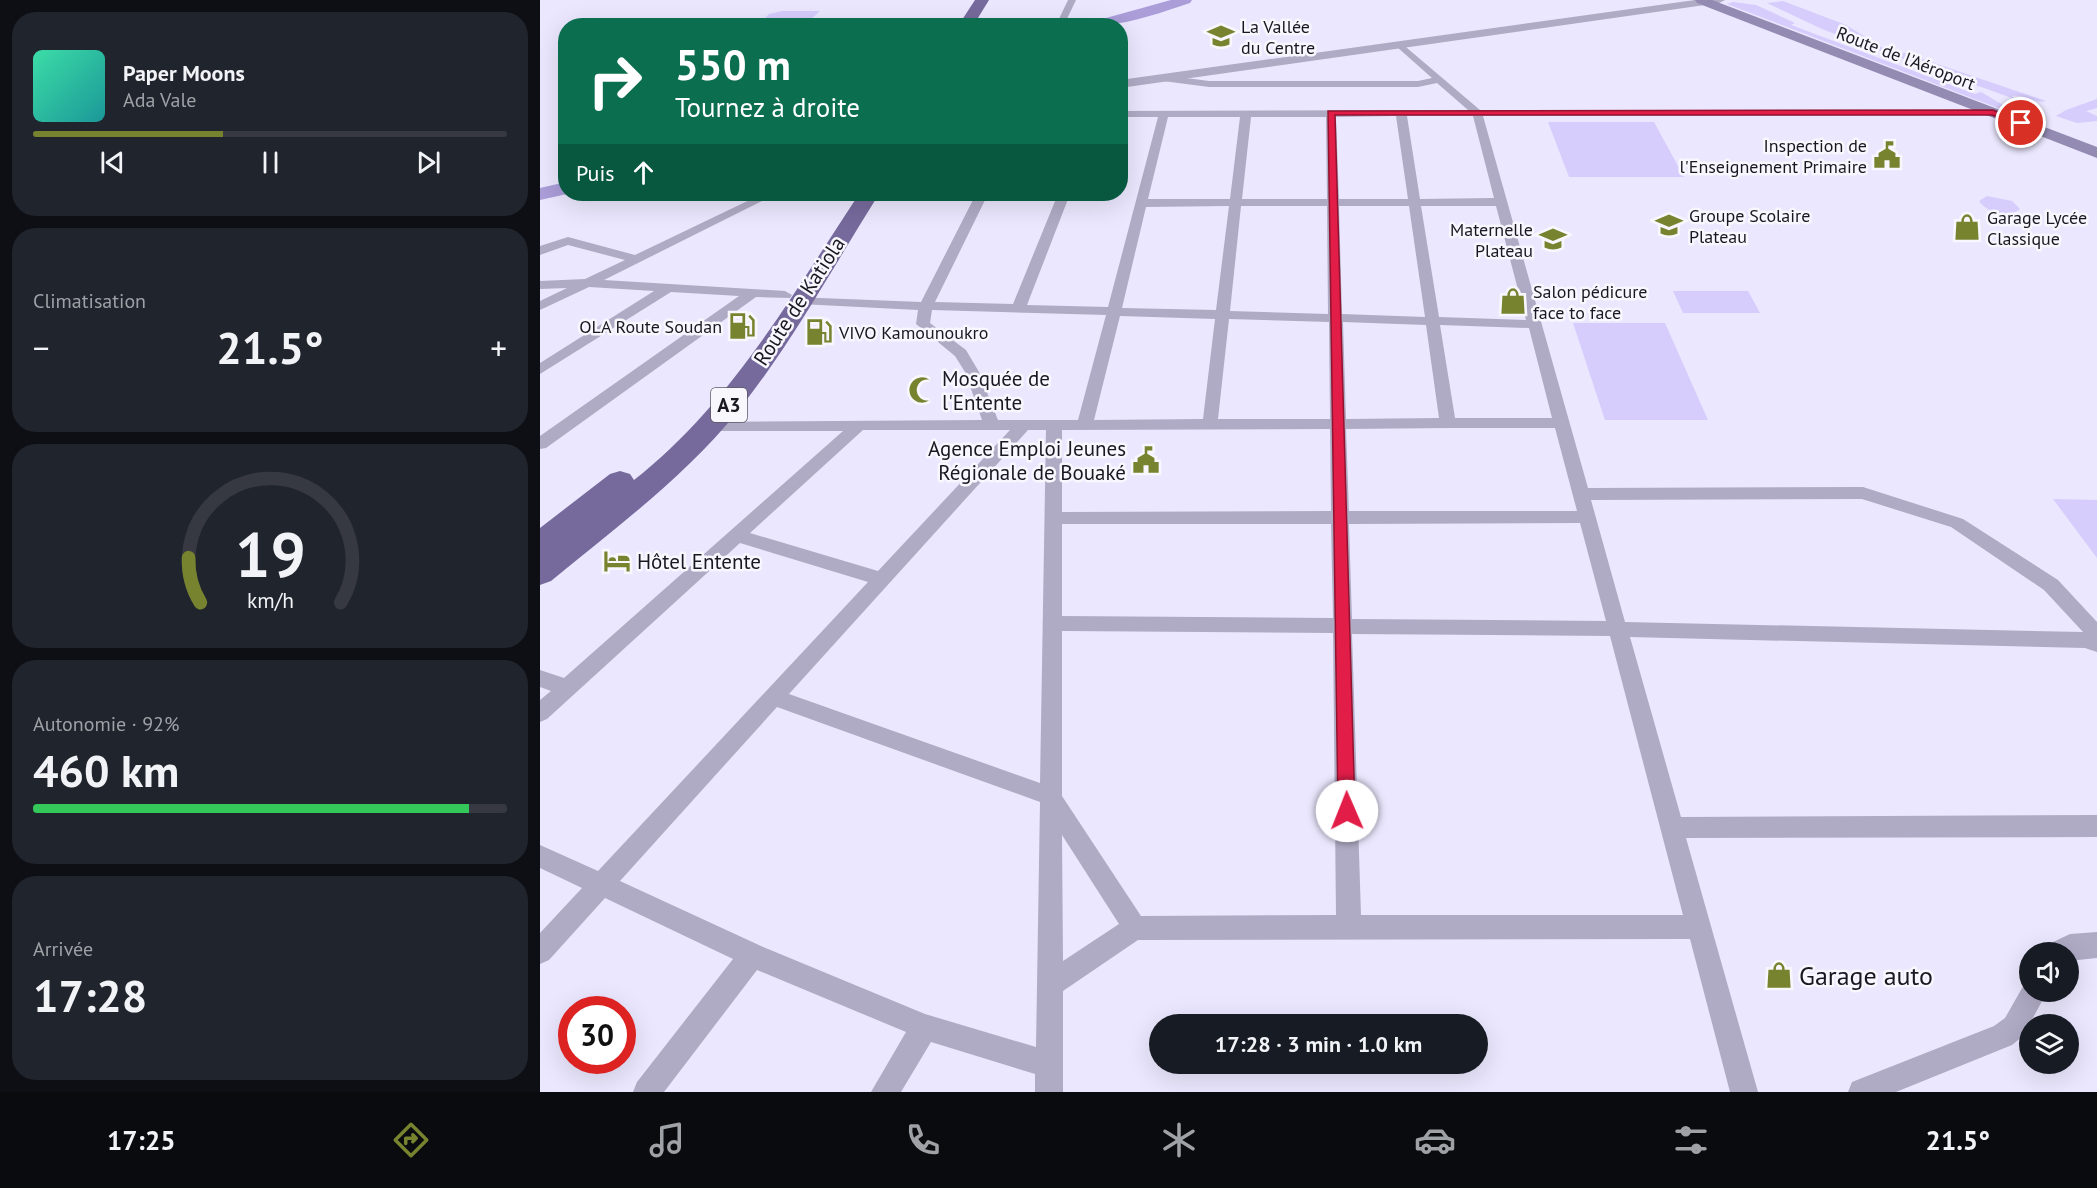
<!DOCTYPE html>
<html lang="fr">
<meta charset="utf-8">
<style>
body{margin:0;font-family:"PT Sans",sans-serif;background:#20242c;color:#f1f3f6;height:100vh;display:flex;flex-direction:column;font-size:22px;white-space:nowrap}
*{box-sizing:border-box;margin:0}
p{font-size:20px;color:#9ea1a6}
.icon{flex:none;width:33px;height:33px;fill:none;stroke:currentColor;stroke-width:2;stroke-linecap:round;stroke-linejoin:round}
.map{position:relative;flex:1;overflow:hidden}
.details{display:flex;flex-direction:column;gap:12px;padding:12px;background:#0d0f14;width:540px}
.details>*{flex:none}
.hud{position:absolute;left:18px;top:18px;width:570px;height:183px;border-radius:24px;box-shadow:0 6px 24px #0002;background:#0b6e4f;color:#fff;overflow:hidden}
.tools{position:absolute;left:1479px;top:942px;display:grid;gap:12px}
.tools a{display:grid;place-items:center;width:60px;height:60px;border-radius:50%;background:#171b24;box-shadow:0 6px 24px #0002;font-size:30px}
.speed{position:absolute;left:18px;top:996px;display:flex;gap:12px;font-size:30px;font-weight:700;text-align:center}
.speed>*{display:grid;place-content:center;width:78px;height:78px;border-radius:50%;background:#171b24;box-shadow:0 6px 24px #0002;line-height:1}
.speed .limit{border:9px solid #d22;background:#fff;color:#111}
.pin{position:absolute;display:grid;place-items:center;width:51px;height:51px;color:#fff;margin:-26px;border:3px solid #fff;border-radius:50%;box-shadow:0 2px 6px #0007}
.me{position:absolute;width:66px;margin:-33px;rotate:359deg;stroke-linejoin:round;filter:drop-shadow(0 0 4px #0008)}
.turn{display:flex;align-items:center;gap:21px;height:126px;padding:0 18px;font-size:27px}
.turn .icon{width:78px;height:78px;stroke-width:2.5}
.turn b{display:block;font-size:42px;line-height:51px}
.then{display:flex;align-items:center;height:57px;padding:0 18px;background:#0003;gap:12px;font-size:22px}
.big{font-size:45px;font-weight:800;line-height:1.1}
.details .card{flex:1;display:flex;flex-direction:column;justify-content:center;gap:9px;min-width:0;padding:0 21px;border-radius:24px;background:#20242c}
.details .dial{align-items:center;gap:0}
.dial svg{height:156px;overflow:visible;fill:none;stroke:#363941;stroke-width:7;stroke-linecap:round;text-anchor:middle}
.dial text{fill:#f1f3f6;stroke:none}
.song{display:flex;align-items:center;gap:18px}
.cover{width:72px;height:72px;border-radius:9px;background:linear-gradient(135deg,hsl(160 70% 55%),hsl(180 70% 35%))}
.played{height:6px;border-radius:3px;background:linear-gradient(90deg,#788330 40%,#363941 40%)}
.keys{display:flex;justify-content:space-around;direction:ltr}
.heat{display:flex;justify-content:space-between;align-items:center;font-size:33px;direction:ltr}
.charge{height:9px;border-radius:4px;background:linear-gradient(90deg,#34c759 92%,#363941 0)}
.trip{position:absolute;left:609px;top:1014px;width:339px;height:60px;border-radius:30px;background:#171b24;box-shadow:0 6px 24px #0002;font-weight:800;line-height:60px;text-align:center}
.dock{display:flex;height:96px;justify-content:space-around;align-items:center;background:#090b0e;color:#9ea1a6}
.dock .icon{width:42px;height:42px}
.dock .selected{color:#788330}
.dock b{font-size:27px;color:#f1f3f6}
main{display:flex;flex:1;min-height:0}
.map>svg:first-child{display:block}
.green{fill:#d6cdfd}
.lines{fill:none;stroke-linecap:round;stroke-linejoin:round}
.river{fill:#aa9dd8;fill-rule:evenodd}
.minor{fill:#b0abc5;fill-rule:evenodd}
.tertiary{fill:#b0abc5;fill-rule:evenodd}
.secondary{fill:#938bb2;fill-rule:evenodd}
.trunk{fill:#766a9c;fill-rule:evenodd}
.route{fill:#e11d48;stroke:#92132f;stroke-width:1.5}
.labels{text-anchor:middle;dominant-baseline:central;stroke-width:5;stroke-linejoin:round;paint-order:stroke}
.far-poi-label{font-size:18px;fill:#191721;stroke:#f8f7fd;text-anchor:start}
.far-street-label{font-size:18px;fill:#191721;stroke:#f8f7fd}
.shield{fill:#f8f7fd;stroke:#5c5a63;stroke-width:1.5}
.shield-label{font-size:20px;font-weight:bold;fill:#191721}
.street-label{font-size:21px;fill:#191721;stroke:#f8f7fd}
.poi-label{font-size:21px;fill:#191721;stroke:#f8f7fd;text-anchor:start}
.near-poi-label{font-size:26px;fill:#191721;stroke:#f8f7fd;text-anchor:start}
</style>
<main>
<section class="details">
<div class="card">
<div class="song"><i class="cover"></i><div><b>Paper Moons</b><p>Ada Vale</p></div></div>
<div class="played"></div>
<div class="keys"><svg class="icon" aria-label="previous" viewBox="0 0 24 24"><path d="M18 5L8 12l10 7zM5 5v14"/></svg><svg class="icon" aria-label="pause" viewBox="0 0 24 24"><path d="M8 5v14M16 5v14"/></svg><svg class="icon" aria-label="next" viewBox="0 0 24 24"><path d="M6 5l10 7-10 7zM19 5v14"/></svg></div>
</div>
<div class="card"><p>Climatisation</p>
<div class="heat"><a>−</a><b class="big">21.5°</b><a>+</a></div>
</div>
<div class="card dial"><svg viewBox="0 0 100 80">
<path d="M14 69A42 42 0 1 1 86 69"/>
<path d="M14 69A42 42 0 0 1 8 46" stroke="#788330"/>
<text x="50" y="56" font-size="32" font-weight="700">19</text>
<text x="50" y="72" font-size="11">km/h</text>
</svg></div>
<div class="card"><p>Autonomie · 92%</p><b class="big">460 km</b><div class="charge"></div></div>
<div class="card"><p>Arrivée</p><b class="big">17:28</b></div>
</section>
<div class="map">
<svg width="1557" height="1092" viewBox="0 0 1557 1092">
<rect width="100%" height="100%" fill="#ebe7fe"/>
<g class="green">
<path d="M 1243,1 L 1306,25 L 1345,49 L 1340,51 L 1282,29 L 1227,3 Z"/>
<path d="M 1193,2 L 1216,5 L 1255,23 L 1251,25 L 1435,94 L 1441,92 L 1463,105 L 1477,106 L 1463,110 L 1187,4 Z"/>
<path d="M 242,11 L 280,11 L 269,21 L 229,21 L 225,18 L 229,14 Z"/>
<path d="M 1365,53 L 1506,101 C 1493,104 1484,93 1471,96 L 1480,101 L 1350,54 Z"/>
<path d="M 1557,99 L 1557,108 L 1546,111 L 1557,116 L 1557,121 L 1537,123 L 1516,116 L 1526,110 Z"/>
<path d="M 1008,122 L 1114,122 L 1144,177 L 1029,177 Z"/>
<path d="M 1447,196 L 1472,201 L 1480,209 C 1469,218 1447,213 1439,201 Z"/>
<path d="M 1133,291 L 1208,291 L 1220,313 L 1143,313 Z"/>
<path d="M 1033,323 L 1125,323 L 1168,420 L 1065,420 Z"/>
<path d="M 1513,499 L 1557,500 L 1557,558 Z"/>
</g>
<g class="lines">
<g class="river">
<path d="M 631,0 L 652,0 L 650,3 C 613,15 585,26 546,26 L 548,23 Z"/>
<path d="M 26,182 L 26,194 L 27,194 L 0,200 L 0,188 Z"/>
</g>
<g class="minor">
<path d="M 528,0 L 536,0 L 524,25 L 518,25 L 517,23 Z"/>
<path d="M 860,42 L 940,110 L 1457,110 L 1457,114 L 1453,115 L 943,116 L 1048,488 L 1323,487 L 1423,519 L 1518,580 L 1557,622 L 1557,652 L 1545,648 L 1090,637 L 1141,817 L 1557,815 L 1557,837 L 1146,838 L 1218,1092 L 1190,1092 L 1150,939 L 598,940 L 523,991 L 523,1092 L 495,1092 L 495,1074 L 391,1042 L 361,1092 L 331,1092 L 366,1032 L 217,970 L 124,1092 L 93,1092 L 97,1082 L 193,959 L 65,898 L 9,960 L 0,964 L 0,933 L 42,888 L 0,868 L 0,845 L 58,871 L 328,582 L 200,543 L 7,719 L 0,722 L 0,700 L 11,691 L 0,687 L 0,670 L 24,678 L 303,431 L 170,431 L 162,426 L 164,422 L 442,420 L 425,372 L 415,356 L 376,324 L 378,310 L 260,304 L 253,300 L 255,297 L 381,302 L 436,194 L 448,194 L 395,302 L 473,304 L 518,194 L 530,194 L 487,305 L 568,307 L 618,117 L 580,117 L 580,111 L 928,110 L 897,83 L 878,87 L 669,87 L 623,81 L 618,78 L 623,75 L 669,81 L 878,81 L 892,78 L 857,47 L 855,45 ZM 856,116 L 868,199 L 799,199 L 796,117 ZM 867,116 L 933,116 L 954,198 L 880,199 ZM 628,117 L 700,117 L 690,199 L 608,199 ZM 711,117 L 786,117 L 787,199 L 702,199 ZM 689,206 L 676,310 L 582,308 L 606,207 ZM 701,206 L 787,206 L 788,314 L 690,311 ZM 799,206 L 869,206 L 885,317 L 802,314 ZM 881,206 L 956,206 L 986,320 L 899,317 ZM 392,310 L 566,315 L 538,420 L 458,420 L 439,372 L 426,350 L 390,323 ZM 580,316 L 675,319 L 663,419 L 554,420 ZM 689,319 L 789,322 L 790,419 L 678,419 ZM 803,322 L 886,325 L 899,418 L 806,419 ZM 900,325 L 989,328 L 1012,418 L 915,418 ZM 910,428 L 1015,428 L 1037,511 L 809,511 L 806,429 ZM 790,429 L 791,511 L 522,512 L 522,430 ZM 323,430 L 470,430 L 338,571 L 210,533 ZM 488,430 L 506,430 L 500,783 L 249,694 ZM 1322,499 L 1411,527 L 1504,590 L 1543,632 L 1085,622 L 1051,500 ZM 1040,523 L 1066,621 L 812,619 L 809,524 ZM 522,524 L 791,524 L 793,618 L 522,616 ZM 522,631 L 793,633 L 796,915 L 601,916 L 522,796 ZM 812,634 L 1070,636 L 1143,915 L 821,915 ZM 237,707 L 500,802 L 496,1047 L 385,1014 L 221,946 L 80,881 ZM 522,835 L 579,924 L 523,961 Z"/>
<path d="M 222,194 L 236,194 L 64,280 L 245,291 L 252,295 L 250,298 L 216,297 L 6,448 L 0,449 L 0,436 L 199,296 L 131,292 L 0,374 L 0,363 L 114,291 L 49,287 L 0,310 L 0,301 L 27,288 L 0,289 L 0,281 L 45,279 L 85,260 L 28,245 L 0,255 L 0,246 L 28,237 L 95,255 Z"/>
<path d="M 1557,932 L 1557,958 L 1528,961 L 1528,952 L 1507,952 L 1511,943 L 1530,934 Z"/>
<path d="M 1490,981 L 1490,992 L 1507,992 L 1483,1036 L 1472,1045 L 1356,1092 L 1308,1092 L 1312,1082 L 1454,1026 L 1465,1018 L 1485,983 Z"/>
</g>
<path class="tertiary" d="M 1155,0 L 1185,0 L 1179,3 L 580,88 L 580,80 Z"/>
<path class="secondary" d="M 1155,0 L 1172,0 L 1557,147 L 1557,158 L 1157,3 Z"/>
<g class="trunk">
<path d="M 435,0 L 449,0 L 433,26 L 418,26 Z"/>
<path d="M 319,194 L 339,194 C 293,267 251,345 197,412 C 147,475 73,530 11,581 L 0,585 L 0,528 L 70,474 L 80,471 L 90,474 L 94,480 C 191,404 252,295 319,194 Z"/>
</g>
</g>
<path class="route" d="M 1453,110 L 1485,123 L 1479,125 L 1452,115 L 795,115 L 815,811 L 813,816 L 807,819 L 800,816 L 798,811 L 788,111 Z"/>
<defs>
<symbol id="school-bare" viewBox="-9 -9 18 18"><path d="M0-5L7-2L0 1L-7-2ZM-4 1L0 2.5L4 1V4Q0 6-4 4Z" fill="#788330" stroke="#f8f7fd" stroke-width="2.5" paint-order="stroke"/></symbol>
<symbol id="civic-bare" viewBox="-9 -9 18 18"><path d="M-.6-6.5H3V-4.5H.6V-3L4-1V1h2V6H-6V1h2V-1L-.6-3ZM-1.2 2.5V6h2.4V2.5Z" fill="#788330" stroke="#f8f7fd" stroke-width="2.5" paint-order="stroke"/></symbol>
<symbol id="shop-bare" viewBox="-9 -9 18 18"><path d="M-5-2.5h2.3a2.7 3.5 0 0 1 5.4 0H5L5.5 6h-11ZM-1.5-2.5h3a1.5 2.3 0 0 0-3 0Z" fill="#788330" stroke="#f8f7fd" stroke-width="2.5" paint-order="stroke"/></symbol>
<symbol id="fuel-bare" viewBox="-9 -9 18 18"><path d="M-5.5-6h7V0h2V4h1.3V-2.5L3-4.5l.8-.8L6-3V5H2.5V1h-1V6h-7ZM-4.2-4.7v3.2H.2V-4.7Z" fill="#788330" stroke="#f8f7fd" stroke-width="2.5" paint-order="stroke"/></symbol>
<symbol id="mosque-bare" viewBox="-9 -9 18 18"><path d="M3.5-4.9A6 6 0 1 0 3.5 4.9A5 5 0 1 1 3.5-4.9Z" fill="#788330" stroke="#f8f7fd" stroke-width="2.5" paint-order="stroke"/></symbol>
<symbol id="hotel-bare" viewBox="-9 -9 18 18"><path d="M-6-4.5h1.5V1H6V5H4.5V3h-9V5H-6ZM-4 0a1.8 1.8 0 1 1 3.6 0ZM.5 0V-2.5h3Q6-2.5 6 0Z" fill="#788330" stroke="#f8f7fd" stroke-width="2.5" paint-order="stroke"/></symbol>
</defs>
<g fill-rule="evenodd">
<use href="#school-bare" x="662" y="17" width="38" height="38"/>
<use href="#civic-bare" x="1328" y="136" width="38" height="38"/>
<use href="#school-bare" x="1110" y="206" width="38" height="38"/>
<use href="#shop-bare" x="1408" y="208" width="38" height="38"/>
<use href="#school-bare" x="994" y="220" width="38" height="38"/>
<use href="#shop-bare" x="954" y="282" width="38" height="38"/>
<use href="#fuel-bare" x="183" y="307" width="38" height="38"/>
<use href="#fuel-bare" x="260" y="313" width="38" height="38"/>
<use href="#mosque-bare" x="363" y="371" width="38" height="38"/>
<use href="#civic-bare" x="587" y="441" width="38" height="38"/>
<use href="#hotel-bare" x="58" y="542" width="38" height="38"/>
<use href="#shop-bare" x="1220" y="956" width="38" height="38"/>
</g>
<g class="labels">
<g class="far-poi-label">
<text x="701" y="26">La Vallée<tspan x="701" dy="21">du Centre</tspan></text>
<text x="1327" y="145" text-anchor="end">Inspection de<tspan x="1327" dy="21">l'Enseignement Primaire</tspan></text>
<text x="1149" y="215">Groupe Scolaire<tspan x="1149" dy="21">Plateau</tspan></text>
<text x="1447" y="217">Garage Lycée<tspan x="1447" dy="21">Classique</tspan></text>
<text x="993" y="229" text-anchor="end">Maternelle<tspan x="993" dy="21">Plateau</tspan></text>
<text x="993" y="291">Salon pédicure<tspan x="993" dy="21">face to face</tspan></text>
<text x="182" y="326" text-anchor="end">OLA Route Soudan</text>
<text x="299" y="332">VIVO Kamounoukro</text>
</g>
<g class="far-street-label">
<text transform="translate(1366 58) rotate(21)">Route de l'Aéroport</text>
</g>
<rect class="shield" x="171" y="388" width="36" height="34" rx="4.5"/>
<g class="shield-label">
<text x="189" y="405">A3</text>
</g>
<g class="street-label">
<text transform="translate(259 301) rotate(-57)">Route de Katiola</text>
</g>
<g class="poi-label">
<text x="402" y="378">Mosquée de<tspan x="402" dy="24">l'Entente</tspan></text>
<text x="586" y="448" text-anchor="end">Agence Emploi Jeunes<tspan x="586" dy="24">Régionale de Bouaké</tspan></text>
<text x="97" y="561">Hôtel Entente</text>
</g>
<g class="near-poi-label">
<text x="1259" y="975">Garage auto</text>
</g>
</g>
</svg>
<div class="tools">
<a><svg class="icon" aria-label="sound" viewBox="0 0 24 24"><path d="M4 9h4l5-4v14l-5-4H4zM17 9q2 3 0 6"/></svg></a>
<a><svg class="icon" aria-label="layers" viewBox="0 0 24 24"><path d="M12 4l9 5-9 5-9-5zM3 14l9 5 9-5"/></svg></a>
</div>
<div class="speed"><div class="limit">30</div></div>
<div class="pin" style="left:1481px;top:123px;background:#d93025"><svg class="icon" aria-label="arrive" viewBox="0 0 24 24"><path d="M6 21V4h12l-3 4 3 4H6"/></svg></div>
<svg class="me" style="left:807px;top:811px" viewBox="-20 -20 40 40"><circle r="19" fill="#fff"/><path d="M0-13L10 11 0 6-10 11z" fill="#e11d48"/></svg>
<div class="trip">17:28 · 3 min · 1.0 km</div>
<div class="hud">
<div class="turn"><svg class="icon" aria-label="right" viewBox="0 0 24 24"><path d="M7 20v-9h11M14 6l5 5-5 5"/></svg><div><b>550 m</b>Tournez à droite</div></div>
<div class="then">Puis<svg class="icon" aria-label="ahead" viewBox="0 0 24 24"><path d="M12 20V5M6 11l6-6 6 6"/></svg></div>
</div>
</div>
</main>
<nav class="dock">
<b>17:25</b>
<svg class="icon selected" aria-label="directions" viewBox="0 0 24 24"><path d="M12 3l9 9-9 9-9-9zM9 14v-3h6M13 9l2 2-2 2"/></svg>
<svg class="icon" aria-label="music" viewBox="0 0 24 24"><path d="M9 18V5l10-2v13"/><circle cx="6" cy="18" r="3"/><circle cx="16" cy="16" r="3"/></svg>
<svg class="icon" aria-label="phone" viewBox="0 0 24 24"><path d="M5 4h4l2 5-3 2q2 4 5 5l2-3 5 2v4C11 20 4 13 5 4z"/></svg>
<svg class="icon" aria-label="climate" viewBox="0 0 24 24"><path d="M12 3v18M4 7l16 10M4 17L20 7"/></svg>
<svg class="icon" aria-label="car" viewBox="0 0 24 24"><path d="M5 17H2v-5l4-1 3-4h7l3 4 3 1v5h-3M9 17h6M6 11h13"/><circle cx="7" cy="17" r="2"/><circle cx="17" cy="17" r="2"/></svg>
<svg class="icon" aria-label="filters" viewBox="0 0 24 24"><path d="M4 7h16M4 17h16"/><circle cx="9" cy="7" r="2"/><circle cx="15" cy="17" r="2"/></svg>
<b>21.5°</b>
</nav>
